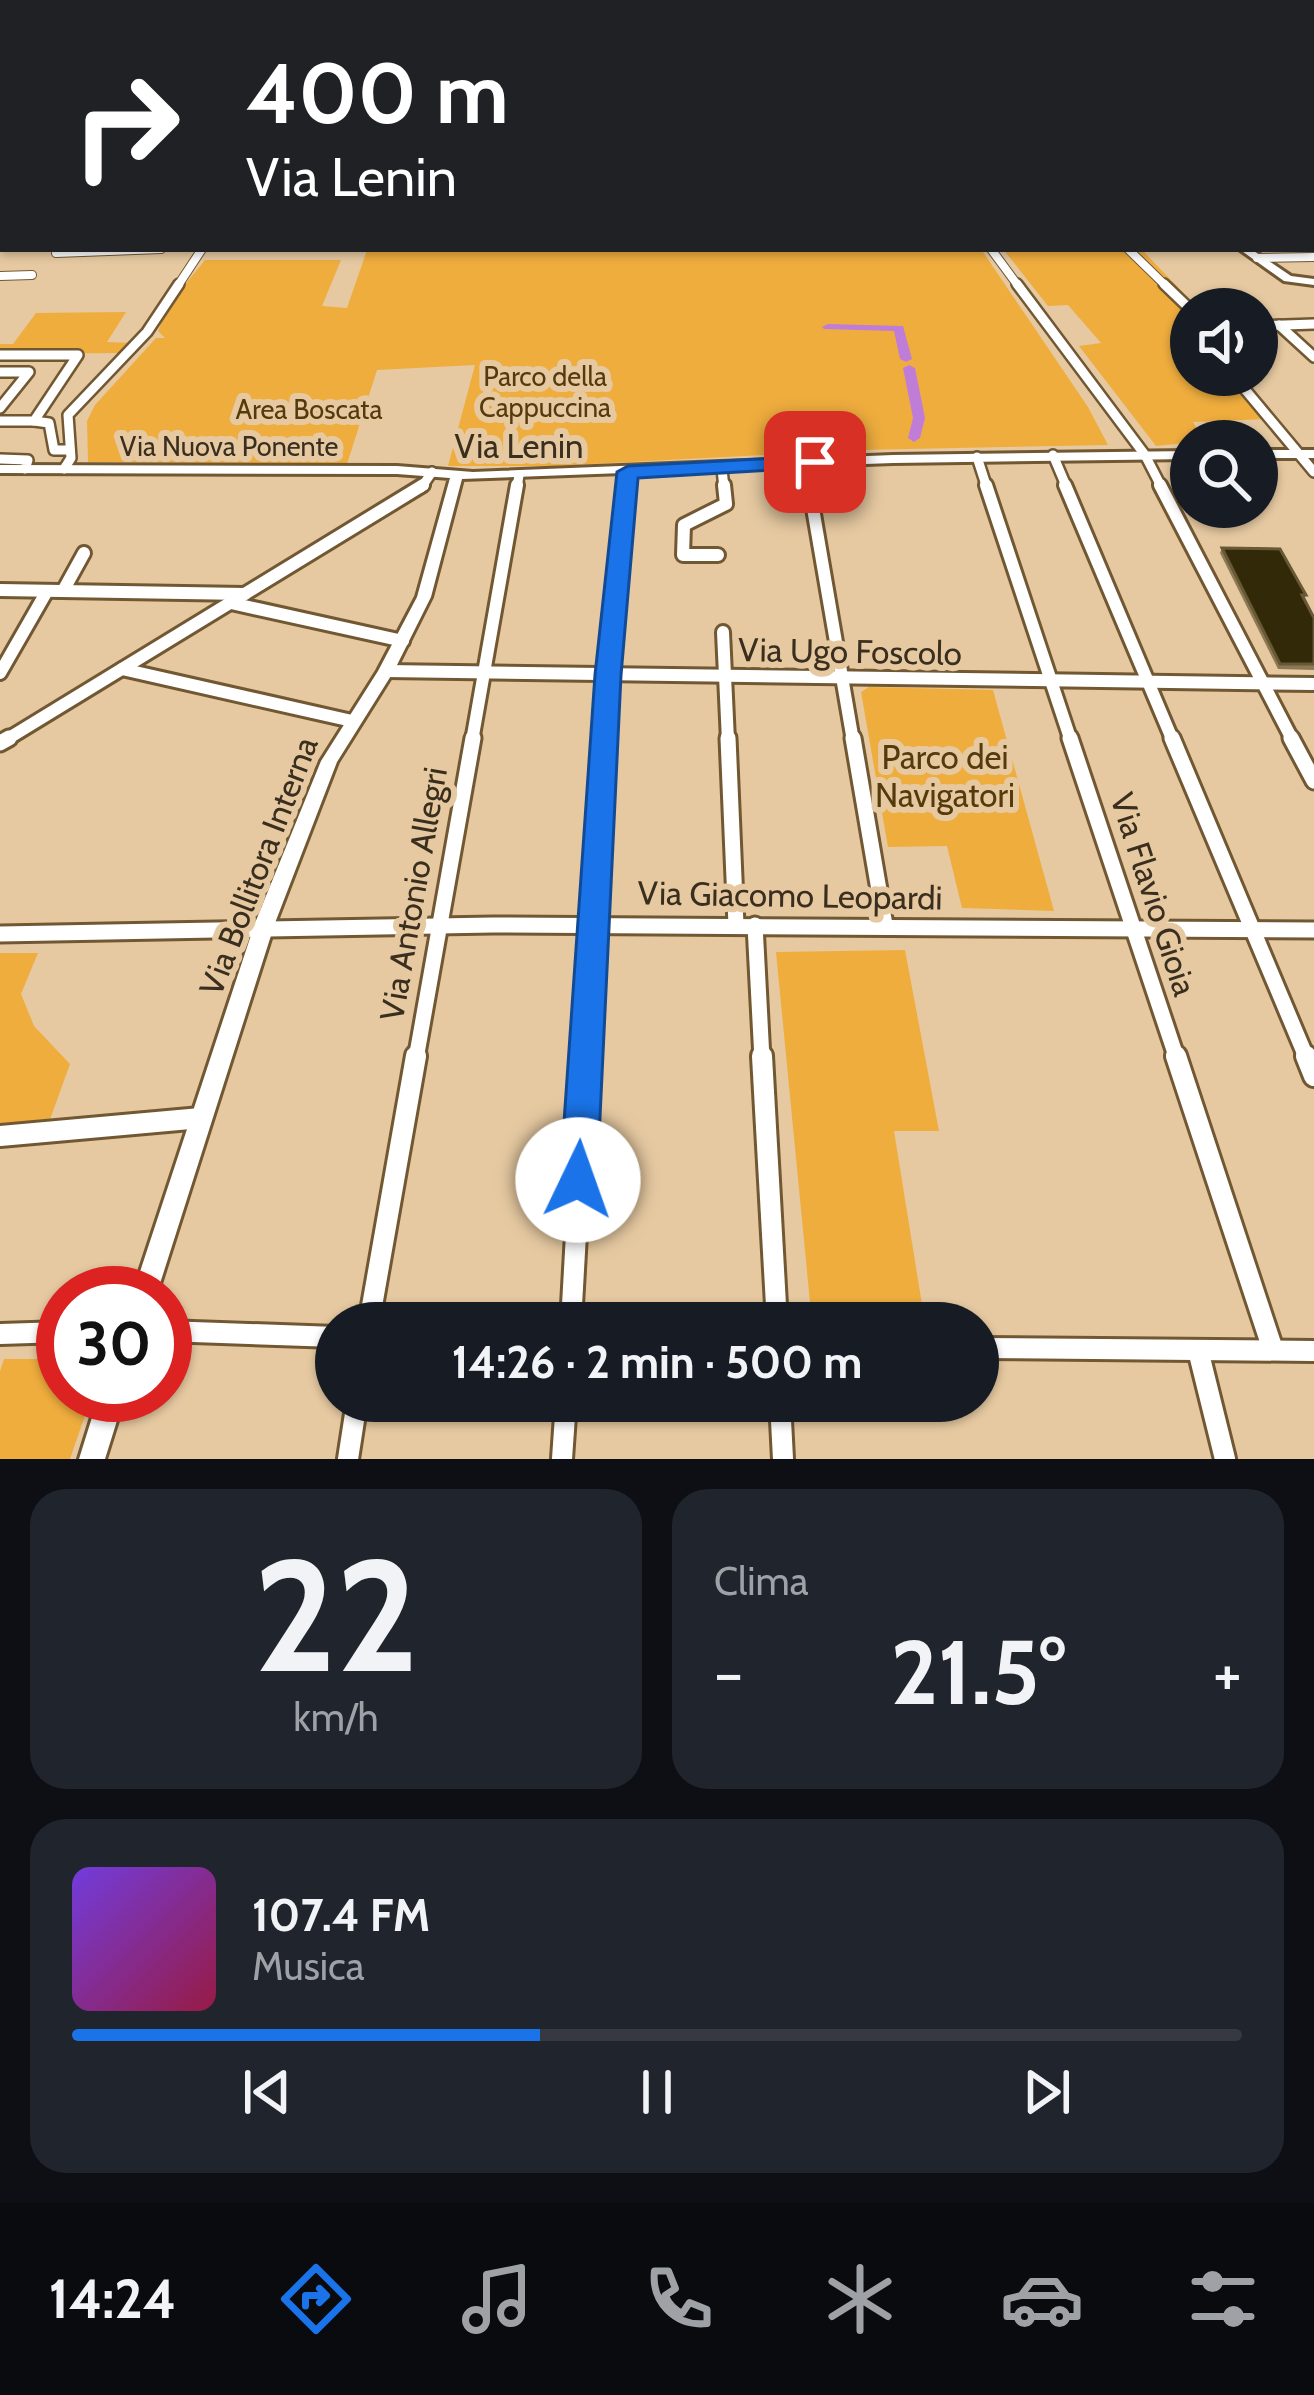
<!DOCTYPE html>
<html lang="it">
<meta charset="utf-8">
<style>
body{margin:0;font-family:Cabin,sans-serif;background:#20242c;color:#f1f3f6;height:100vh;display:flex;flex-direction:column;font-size:45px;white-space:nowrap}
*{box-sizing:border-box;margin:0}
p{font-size:39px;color:#9ea1a6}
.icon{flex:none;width:66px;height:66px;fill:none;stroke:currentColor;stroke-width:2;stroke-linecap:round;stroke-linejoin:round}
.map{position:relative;height:1459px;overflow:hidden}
.drawer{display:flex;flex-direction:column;gap:30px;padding:30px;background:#0d0f14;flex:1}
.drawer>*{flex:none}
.guide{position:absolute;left:0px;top:0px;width:1314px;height:252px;box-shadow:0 3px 9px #0004;background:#202124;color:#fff;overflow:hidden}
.tools{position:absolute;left:1170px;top:288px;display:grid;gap:24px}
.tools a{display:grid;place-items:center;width:108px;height:108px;border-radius:50%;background:#171b24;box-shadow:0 3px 9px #0004;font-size:60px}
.speed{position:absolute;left:36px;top:1266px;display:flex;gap:24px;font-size:60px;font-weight:700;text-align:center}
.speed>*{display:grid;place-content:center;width:156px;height:156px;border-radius:50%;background:#171b24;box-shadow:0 3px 9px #0004;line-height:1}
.speed .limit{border:18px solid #d22;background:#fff;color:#111}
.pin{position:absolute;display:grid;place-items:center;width:102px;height:102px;color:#fff;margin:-51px;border-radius:24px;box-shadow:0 6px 18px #0006}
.me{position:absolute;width:132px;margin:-66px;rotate:3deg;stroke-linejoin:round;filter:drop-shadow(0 0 9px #0008)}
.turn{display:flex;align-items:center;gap:42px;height:252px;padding:0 48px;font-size:54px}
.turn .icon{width:156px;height:156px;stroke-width:2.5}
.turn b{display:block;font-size:84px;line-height:102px}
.big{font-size:90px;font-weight:700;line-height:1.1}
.drawer .tile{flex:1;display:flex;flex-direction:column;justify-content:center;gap:18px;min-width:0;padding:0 42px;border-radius:36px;background:#20242c}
.drawer .dial{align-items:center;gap:0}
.dial b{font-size:156px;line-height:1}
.song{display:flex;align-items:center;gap:36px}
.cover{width:144px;height:144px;border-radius:18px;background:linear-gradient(135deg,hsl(260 70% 55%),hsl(340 70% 35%))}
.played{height:12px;border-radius:6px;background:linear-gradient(90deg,#1a73e8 40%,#363941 40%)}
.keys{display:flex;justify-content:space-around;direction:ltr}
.heat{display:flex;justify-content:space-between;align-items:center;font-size:66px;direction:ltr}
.drawer .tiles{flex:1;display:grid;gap:30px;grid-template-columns:1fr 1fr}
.tile:last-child{grid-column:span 2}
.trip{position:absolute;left:315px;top:1302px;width:684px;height:120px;border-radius:60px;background:#171b24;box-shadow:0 3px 9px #0004;font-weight:700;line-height:120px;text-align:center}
.tab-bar{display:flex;height:192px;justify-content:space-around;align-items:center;background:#090b0e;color:#9ea1a6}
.tab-bar .icon{width:84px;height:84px}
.tab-bar .active{color:#1a73e8}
.tab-bar b{font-size:54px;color:#f1f3f6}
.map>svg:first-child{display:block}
.green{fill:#efad3e}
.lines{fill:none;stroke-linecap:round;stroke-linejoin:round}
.canal{fill:#bf7dd8;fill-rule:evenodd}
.minor-far4-casing{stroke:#715833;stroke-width:10}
.minor-far3-casing{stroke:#715833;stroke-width:14}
.minor-far2-casing{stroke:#715833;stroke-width:18}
.minor-far1-casing{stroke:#715833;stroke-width:21}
.minor-casing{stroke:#715833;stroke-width:26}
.tertiary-casing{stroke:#715833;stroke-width:6}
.minor-far4{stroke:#fff;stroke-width:8}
.minor-far3{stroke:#fff;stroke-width:9}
.minor-far2{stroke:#fff;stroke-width:12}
.minor-far1{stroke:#fff;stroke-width:15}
.minor{stroke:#fff;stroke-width:20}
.tertiary{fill:#fff;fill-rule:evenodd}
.wall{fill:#8c7954}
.building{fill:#312907;stroke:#675935;stroke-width:3}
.route{fill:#1a73e8;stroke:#114b97;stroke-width:3}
.labels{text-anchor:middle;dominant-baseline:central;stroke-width:12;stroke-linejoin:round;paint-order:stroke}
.far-park-label{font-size:27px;fill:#553a0b;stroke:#e6c9a1}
.far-street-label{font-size:27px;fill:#3a2f1f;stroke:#e6c9a1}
.street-label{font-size:33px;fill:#3a2f1f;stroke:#e6c9a1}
.park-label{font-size:33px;fill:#553a0b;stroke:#e6c9a1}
</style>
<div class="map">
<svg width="1314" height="1459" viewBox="0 0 1314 1459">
<rect width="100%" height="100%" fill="#e6c9a1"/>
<g class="green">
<path d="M 981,249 L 1088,407 L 1108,445 L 859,450 L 553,466 L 448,466 L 475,365 L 377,370 L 347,464 L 88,462 L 87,421 L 95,405 L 156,338 L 165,338 L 158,331 L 169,304 L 205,260 L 341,260 L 322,306 L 347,308 L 367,250 Z"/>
<path d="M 1003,249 L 1141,249 L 1199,309 L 1178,315 L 1191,330 L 1191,375 L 1229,375 L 1267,419 L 1193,422 L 1204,441 L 1156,446 L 1079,346 L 1101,343 L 1068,305 L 1048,306 Z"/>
<path d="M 126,312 L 107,342 L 133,343 L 122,353 L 0,354 L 0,344 L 13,344 L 36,313 Z"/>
<path d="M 869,687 L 993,690 L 1054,911 L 962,908 L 947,846 L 888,847 L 861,692 Z"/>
<path d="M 905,950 L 939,1131 L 894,1131 L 925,1323 L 812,1323 L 776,952 Z"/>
<path d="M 0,953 L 38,953 L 21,994 L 34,1026 L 70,1064 L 48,1125 L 0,1128 Z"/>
<path d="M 4,1359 L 63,1359 L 63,1395 L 92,1395 L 70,1459 L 0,1459 L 0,1371 Z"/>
</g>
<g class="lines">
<g class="canal">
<path d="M 828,324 L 903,326 L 912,359 L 906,362 L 900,359 L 894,331 L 824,329 L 822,327 Z"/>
<path d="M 909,365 L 915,368 L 925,418 L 920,438 L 914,442 L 908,438 L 913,418 L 903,368 Z"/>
</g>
<defs>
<g id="minor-far4">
<path d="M 991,249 L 1019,287"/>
<path d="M 1128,249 L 1167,287"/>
<path d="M 56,253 L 161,249"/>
<path d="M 1257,258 L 1314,257"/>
<path d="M 0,276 L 32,275"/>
<path d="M 177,287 L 202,249"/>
</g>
<g id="minor-far3">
<path d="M 1017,284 L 1145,455 L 1162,488"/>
<path d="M 1164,284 L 1191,310"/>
<path d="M 1279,325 L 1314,357"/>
<path d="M 1257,326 L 1314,324"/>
<path d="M 0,355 L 78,355 L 34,421 L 0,421"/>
<path d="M 1233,375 L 1314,472"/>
<path d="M 0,408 L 29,372 L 1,372"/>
<path d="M 34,421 L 49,423 L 54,450 L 70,450"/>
<path d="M 1053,455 L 1067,488"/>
<path d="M 977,457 L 987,488"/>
<path d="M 0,459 L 28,460 L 25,469"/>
<path d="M 805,462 L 809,488"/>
<path d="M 64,469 L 71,458 L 68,415 L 147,332 L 179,284"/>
<path d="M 722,469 L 724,488"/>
<path d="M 421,488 L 432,472"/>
<path d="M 517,488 L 519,475"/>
<path d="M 626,488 L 628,472"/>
</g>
<g id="minor-far2">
<path d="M 809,485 L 853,741"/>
<path d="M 986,485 L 1071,741"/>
<path d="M 1065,485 L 1173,741"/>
<path d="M 1160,485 L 1293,741"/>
<path d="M 718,555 L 683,555 L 684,525 L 726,504 L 724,485"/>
<path d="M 0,590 L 245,594"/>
<path d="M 63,591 L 84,553"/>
<path d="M 231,603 L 403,641"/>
<path d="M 723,632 L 728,741"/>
<path d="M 122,669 L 352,721"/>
<path d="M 386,671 L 1314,684"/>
<path d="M 0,673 L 47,591"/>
<path d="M 4,741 L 423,485"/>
<path d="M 472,741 L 517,485"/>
<path d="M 604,741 L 627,485"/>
</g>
<g id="minor-far1">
<path d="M 728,738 L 736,925"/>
<path d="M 853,738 L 885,925"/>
<path d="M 1070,738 L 1177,1059"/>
<path d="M 1172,738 L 1307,1059"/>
<path d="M 1291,738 L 1314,781"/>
<path d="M 0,743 L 9,738"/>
<path d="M 755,925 L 762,1059"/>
<path d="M 0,934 L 493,925 L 1314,930"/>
<path d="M 416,1059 L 473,738"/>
<path d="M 586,1059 L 604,738"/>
</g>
<g id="minor">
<path d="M 762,1056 L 777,1323"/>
<path d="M 1176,1056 L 1273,1350"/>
<path d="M 1306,1056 L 1314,1076"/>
<path d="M 0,1136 L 201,1118"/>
<path d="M 369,1323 L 416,1056"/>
<path d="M 571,1323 L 586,1056"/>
<path d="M 165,1331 L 336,1337"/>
<path d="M 0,1334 L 63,1332"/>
<path d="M 978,1348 L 1314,1351"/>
<path d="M 1198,1350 L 1225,1459"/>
<path d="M 780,1401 L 783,1459"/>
<path d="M 348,1459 L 357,1401"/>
<path d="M 562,1459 L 566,1401"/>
</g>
<g id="tertiary">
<path d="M 784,0 L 790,0 L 789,3 L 783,3 Z"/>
<rect x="0" y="155" width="3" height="6"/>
<path d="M 1239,249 L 1251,249 L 1291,276 L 1314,279 L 1314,285 L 1284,281 Z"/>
<rect x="1257" y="450" width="57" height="8"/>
<path d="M 1191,451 L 1191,459 L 893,463 L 462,479 L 431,597 L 394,671 L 337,762 L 275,923 L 157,1293 L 133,1293 L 255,923 L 321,761 L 378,671 L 417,597 L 450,478 L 397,474 L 0,473 L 0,465 L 397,466 L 473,472 L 893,455 Z"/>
<path d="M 99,1395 L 125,1395 L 105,1459 L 79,1459 Z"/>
</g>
</defs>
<use href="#minor-far4" class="minor-far4-casing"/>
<use href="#minor-far3" class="minor-far3-casing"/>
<use href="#minor-far2" class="minor-far2-casing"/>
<use href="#minor-far1" class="minor-far1-casing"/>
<use href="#minor" class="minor-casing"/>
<use href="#tertiary" class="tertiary-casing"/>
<use href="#minor-far4" class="minor-far4"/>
<use href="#minor-far3" class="minor-far3"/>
<use href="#minor-far2" class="minor-far2"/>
<use href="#minor-far1" class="minor-far1"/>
<use href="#minor" class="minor"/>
<use href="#tertiary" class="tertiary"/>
</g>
<g class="wall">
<path d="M 1199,0 L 1308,0 L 1314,3 L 1314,53 L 1311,53 L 1311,3 L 1203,3 Z"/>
<path d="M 1222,548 L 1306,595 L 1304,600 L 1314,618 L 1314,670 L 1278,669 L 1220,553 Z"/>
</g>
<g class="building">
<path d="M 1220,0 L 1308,0 L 1314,3 L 1314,20 L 1311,20 L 1311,3 L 1224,3 Z"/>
<rect x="0" y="122" width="3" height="16"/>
<path d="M 1222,548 L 1280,549 L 1306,595 L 1302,595 L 1314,618 L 1314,664 L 1280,664 Z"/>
</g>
<path class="route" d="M 815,456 L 822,457 L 822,467 L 638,478 L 621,675 L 597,1180 L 592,1192 L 578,1197 L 565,1192 L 560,1180 L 595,675 L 617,472 L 628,466 Z"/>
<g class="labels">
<g class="far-park-label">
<text x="545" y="376">Parco della<tspan x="545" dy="31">Cappuccina</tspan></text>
<text x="309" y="409">Area Boscata</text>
</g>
<g class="far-street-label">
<text x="229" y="446">Via Nuova Ponente</text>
</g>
<g class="street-label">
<text x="519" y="446">Via Lenin</text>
<text transform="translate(850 651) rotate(1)">Via Ugo Foscolo</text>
<text transform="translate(258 866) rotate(-69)">Via Bollitora Interna</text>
<text transform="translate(413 894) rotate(-80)">Via Antonio Allegri</text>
<text transform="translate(1154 894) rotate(72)">Via Flavio Gioia</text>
<text transform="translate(790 895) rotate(1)">Via Giacomo Leopardi</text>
</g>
<g class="park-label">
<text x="945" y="757">Parco dei<tspan x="945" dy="38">Navigatori</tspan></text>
</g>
</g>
</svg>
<div class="tools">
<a><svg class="icon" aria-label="sound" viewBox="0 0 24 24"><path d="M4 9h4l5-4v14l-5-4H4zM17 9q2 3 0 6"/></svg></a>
<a><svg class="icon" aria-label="search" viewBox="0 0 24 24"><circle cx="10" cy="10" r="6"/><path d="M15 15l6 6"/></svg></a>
</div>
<div class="speed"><div class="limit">30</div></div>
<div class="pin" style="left:815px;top:462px;background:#d93025"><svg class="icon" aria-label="arrive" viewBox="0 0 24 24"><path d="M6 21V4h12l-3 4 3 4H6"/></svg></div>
<svg class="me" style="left:578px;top:1180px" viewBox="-20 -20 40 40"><circle r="19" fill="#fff"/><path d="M0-13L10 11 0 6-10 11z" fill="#1a73e8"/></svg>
<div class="trip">14:26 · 2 min · 500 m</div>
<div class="guide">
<div class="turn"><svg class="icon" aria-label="right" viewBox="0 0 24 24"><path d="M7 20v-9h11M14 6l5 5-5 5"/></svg><div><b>400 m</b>Via Lenin</div></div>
</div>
</div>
<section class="drawer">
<div class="tiles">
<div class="tile dial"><b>22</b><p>km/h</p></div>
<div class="tile"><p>Clima</p>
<div class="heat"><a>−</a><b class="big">21.5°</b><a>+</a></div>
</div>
<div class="tile">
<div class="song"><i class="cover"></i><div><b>107.4 FM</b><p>Musica</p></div></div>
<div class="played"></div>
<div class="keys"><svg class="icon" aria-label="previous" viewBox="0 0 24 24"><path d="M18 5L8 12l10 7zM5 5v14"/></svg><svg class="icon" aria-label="pause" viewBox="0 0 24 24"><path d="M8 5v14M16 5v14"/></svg><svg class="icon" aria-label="next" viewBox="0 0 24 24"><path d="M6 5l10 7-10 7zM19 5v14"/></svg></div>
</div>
</div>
</section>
<nav class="tab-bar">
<b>14:24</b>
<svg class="icon active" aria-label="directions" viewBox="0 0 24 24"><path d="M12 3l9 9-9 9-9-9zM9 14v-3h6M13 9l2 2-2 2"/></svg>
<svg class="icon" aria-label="music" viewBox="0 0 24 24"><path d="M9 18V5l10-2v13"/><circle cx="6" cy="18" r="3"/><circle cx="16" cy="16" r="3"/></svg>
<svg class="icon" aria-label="phone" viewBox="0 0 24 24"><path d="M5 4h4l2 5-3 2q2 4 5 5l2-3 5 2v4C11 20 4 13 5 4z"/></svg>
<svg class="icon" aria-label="climate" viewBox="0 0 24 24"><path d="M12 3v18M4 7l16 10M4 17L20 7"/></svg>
<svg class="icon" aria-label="car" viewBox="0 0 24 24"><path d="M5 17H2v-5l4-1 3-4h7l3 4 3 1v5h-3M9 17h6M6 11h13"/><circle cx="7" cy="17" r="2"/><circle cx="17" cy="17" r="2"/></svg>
<svg class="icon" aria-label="filters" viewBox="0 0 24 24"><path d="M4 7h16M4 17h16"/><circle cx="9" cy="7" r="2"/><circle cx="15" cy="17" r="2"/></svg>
</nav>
